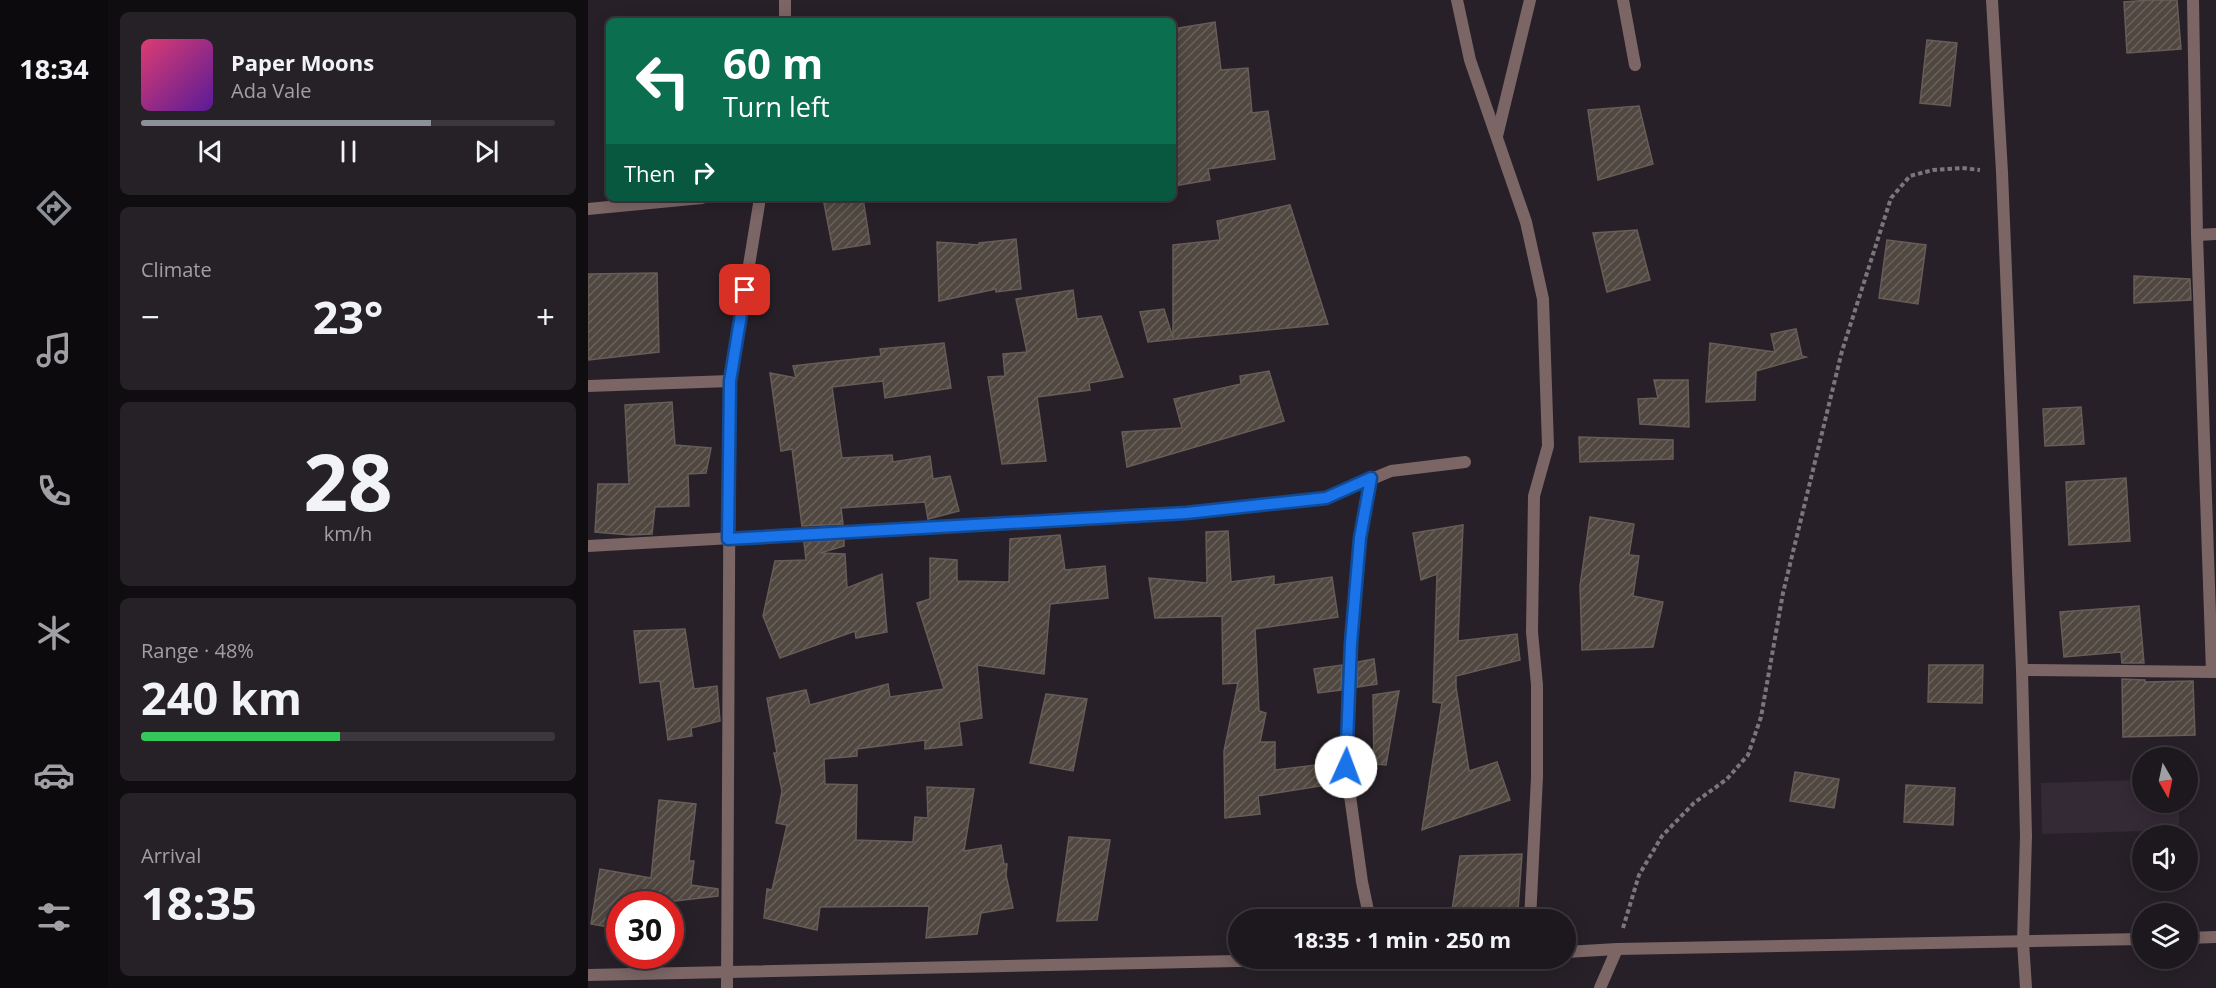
<!DOCTYPE html>
<meta charset="utf-8">
<style>
body{margin:0;font-family:"Open Sans",sans-serif;background:#252127;color:#f1f3f6;height:100vh;display:flex;flex-direction:column;font-size:22px;white-space:nowrap}
*{box-sizing:border-box;margin:0}
p{font-size:20px;color:#a0a0a4}
.icon{flex:none;width:33px;height:33px;fill:none;stroke:currentColor;stroke-width:2;stroke-linecap:round;stroke-linejoin:round}
.map{position:relative;flex:1;overflow:hidden}
.details{display:flex;flex-direction:column;gap:12px;padding:12px;background:#100d10;width:480px}
.details>*{flex:none}
.banner{position:absolute;left:18px;top:18px;width:570px;height:183px;border-radius:9px;box-shadow:0 3px 15px #0003,0 0 0 2px #3b373c;background:#0b6e4f;color:#fff;overflow:hidden}
.needle{width:39px;rotate:171deg}
.tools{position:absolute;left:1544px;top:747px;display:grid;gap:12px}
.tools a{display:grid;place-items:center;width:66px;height:66px;border-radius:50%;background:#1d181e;box-shadow:0 3px 15px #0003,0 0 0 2px #3b373c;font-size:30px}
.speed{position:absolute;left:18px;top:891px;display:flex;gap:12px;font-size:30px;font-weight:700;text-align:center}
.speed>*{display:grid;place-content:center;width:78px;height:78px;border-radius:50%;background:#1d181e;box-shadow:0 3px 15px #0003,0 0 0 2px #3b373c;line-height:1}
.speed .limit{border:9px solid #d22;background:#fff;color:#111}
.pin{position:absolute;display:grid;place-items:center;width:51px;height:51px;color:#fff;margin:-26px;border-radius:12px;box-shadow:0 3px 9px #0006}
.me{position:absolute;width:66px;margin:-33px;rotate:2deg;stroke-linejoin:round;filter:drop-shadow(0 0 4px #0008)}
.turn{display:flex;align-items:center;gap:21px;height:126px;padding:0 18px;font-size:27px}
.turn .icon{width:78px;height:78px;stroke-width:2.5}
.turn b{display:block;font-size:42px;line-height:51px}
.then{display:flex;align-items:center;height:57px;padding:0 18px;background:#0003;gap:12px;font-size:22px}
.big{font-size:45px;font-weight:700;line-height:1.1}
.details .tile{flex:1;display:flex;flex-direction:column;justify-content:center;gap:9px;min-width:0;padding:0 21px;border-radius:9px;background:#252127}
.details .dial{align-items:center;gap:0}
.dial b{font-size:78px;line-height:1}
.song{display:flex;align-items:center;gap:18px}
.cover{width:72px;height:72px;border-radius:9px;background:linear-gradient(135deg,hsl(340 70% 55%),hsl(270 70% 35%))}
.played{height:6px;border-radius:3px;background:linear-gradient(90deg,#8c9099 70%,#3b373c 70%)}
.keys{display:flex;justify-content:space-around;direction:ltr}
.heat{display:flex;justify-content:space-between;align-items:center;font-size:33px;direction:ltr}
.charge{height:9px;border-radius:4px;background:linear-gradient(90deg,#34c759 48%,#3b373c 0)}
.trip{position:absolute;left:640px;top:909px;width:348px;height:60px;border-radius:30px;background:#1d181e;box-shadow:0 3px 15px #0003,0 0 0 2px #3b373c;font-weight:700;line-height:60px;text-align:center}
main{display:flex;flex:1;min-height:0}
.dock{display:flex;flex-direction:column;width:108px;justify-content:space-around;align-items:center;background:#0c0a0c;color:#a0a0a4}
.dock .icon{width:42px;height:42px}
.dock .on{color:#8c9099}
.dock b{font-size:27px;color:#f1f3f6}
.map>svg:first-child{display:block}
.built{fill:#342a36}
.building{fill:url(#building-hatch);stroke:#675d56;stroke-width:1.5}
.lines{fill:none;stroke-linecap:round;stroke-linejoin:round}
.path{stroke:#7b767c;stroke-width:4;stroke-dasharray:4.5 3;stroke-linecap:butt}
.street{stroke:#7b6565;stroke-width:12}
.route-casing{stroke:#114b97;stroke-width:15}
.route{stroke:#1a73e8;stroke-width:10}
</style>
<main>
<nav class="dock">
<b>18:34</b>
<svg class="icon on" aria-label="directions" viewBox="0 0 24 24"><path d="M12 3l9 9-9 9-9-9zM9 14v-3h6M13 9l2 2-2 2"/></svg>
<svg class="icon" aria-label="music" viewBox="0 0 24 24"><path d="M9 18V5l10-2v13"/><circle cx="6" cy="18" r="3"/><circle cx="16" cy="16" r="3"/></svg>
<svg class="icon" aria-label="phone" viewBox="0 0 24 24"><path d="M5 4h4l2 5-3 2q2 4 5 5l2-3 5 2v4C11 20 4 13 5 4z"/></svg>
<svg class="icon" aria-label="climate" viewBox="0 0 24 24"><path d="M12 3v18M4 7l16 10M4 17L20 7"/></svg>
<svg class="icon" aria-label="car" viewBox="0 0 24 24"><path d="M5 17H2v-5l4-1 3-4h7l3 4 3 1v5h-3M9 17h6M6 11h13"/><circle cx="7" cy="17" r="2"/><circle cx="17" cy="17" r="2"/></svg>
<svg class="icon" aria-label="filters" viewBox="0 0 24 24"><path d="M4 7h16M4 17h16"/><circle cx="9" cy="7" r="2"/><circle cx="15" cy="17" r="2"/></svg>
</nav>
<section class="details">
<div class="tile">
<div class="song"><i class="cover"></i><div><b>Paper Moons</b><p>Ada Vale</p></div></div>
<div class="played"></div>
<div class="keys"><svg class="icon" aria-label="previous" viewBox="0 0 24 24"><path d="M18 5L8 12l10 7zM5 5v14"/></svg><svg class="icon" aria-label="pause" viewBox="0 0 24 24"><path d="M8 5v14M16 5v14"/></svg><svg class="icon" aria-label="next" viewBox="0 0 24 24"><path d="M6 5l10 7-10 7zM19 5v14"/></svg></div>
</div>
<div class="tile"><p>Climate</p>
<div class="heat"><a>−</a><b class="big">23°</b><a>+</a></div>
</div>
<div class="tile dial"><b>28</b><p>km/h</p></div>
<div class="tile"><p>Range · 48%</p><b class="big">240 km</b><div class="charge"></div></div>
<div class="tile"><p>Arrival</p><b class="big">18:35</b></div>
</section>
<div class="map">
<svg width="1628" height="988" viewBox="0 0 1628 988">
<defs>
<pattern id="building-hatch" width="6" height="6" patternUnits="userSpaceOnUse" patternTransform="scale(1.5)"><rect width="6" height="6" fill="#504740"/><path d="M-1 1l2-2M0 6l6-6M5 7l2-2" fill="none" stroke="#69615b"/></pattern>
</defs>
<rect width="100%" height="100%" fill="#272028"/>
<path class="built" d="M 1554,780 L 1554,802 L 1591,803 L 1591,830 L 1454,834 L 1453,783 Z"/>
<g class="building">
<path d="M 1562,0 L 1589,0 L 1593,49 L 1539,53 L 1536,2 Z"/>
<path d="M 627,22 L 633,70 L 660,68 L 664,113 L 680,111 L 687,159 L 620,169 L 622,180 L 585,186 L 585,29 Z"/>
<path d="M 1339,40 L 1369,43 L 1362,106 L 1332,103 Z"/>
<path d="M 1051,106 L 1065,164 L 1010,180 L 1000,110 Z"/>
<path d="M 235,198 L 275,198 L 282,244 L 245,250 Z"/>
<path d="M 702,205 L 740,324 L 560,342 L 552,312 L 576,309 L 585,338 L 585,245 L 632,240 L 629,221 Z"/>
<path d="M 1049,230 L 1062,280 L 1019,292 L 1005,233 Z"/>
<path d="M 428,239 L 433,289 L 408,292 L 408,289 L 351,301 L 349,242 L 391,245 L 391,243 Z"/>
<path d="M 1299,240 L 1338,245 L 1330,304 L 1291,298 Z"/>
<path d="M 69,273 L 71,352 L 0,360 L 0,274 Z"/>
<path d="M 1546,276 L 1602,279 L 1603,300 L 1546,303 Z"/>
<path d="M 485,290 L 489,319 L 513,316 L 535,377 L 501,383 L 502,390 L 449,397 L 458,461 L 414,464 L 400,377 L 417,376 L 415,354 L 439,352 L 428,299 Z"/>
<path d="M 1208,329 L 1214,356 L 1218,357 L 1168,371 L 1167,400 L 1118,402 L 1122,343 L 1187,352 L 1183,334 Z"/>
<path d="M 356,343 L 363,388 L 297,398 L 295,381 L 244,387 L 254,458 L 304,455 L 305,462 L 342,456 L 345,479 L 362,476 L 371,511 L 340,519 L 337,502 L 253,508 L 255,524 L 214,526 L 204,449 L 193,451 L 182,373 L 208,378 L 205,366 L 293,356 L 292,349 Z"/>
<path d="M 681,371 L 696,421 L 539,467 L 534,432 L 594,428 L 586,399 L 653,384 L 652,376 Z"/>
<path d="M 1066,380 L 1100,380 L 1101,427 L 1052,424 L 1050,399 L 1070,398 Z"/>
<path d="M 84,402 L 87,445 L 123,448 L 118,473 L 100,474 L 101,506 L 67,507 L 64,534 L 42,535 L 7,532 L 10,484 L 41,484 L 37,405 Z"/>
<path d="M 1493,407 L 1496,444 L 1457,446 L 1455,409 Z"/>
<path d="M 991,437 L 1085,440 L 1085,459 L 992,462 Z"/>
<path d="M 1538,478 L 1542,541 L 1481,545 L 1478,482 Z"/>
<path d="M 1002,517 L 1046,524 L 1041,555 L 1051,556 L 1045,596 L 1075,602 L 1065,647 L 994,650 L 992,586 Z"/>
<path d="M 875,525 L 870,641 L 929,634 L 932,660 L 868,676 L 868,687 L 881,771 L 909,762 L 922,800 L 834,830 L 854,703 L 845,702 L 849,574 L 833,580 L 825,533 Z"/>
<path d="M 640,531 L 643,582 L 686,576 L 686,585 L 744,577 L 750,617 L 667,629 L 671,711 L 678,713 L 672,742 L 687,742 L 687,770 L 736,764 L 739,785 L 670,796 L 672,814 L 637,818 L 636,751 L 650,683 L 635,684 L 634,616 L 567,618 L 561,578 L 619,583 L 618,532 Z"/>
<path d="M 472,535 L 477,570 L 517,566 L 520,598 L 462,604 L 456,674 L 389,665 L 394,718 L 371,722 L 374,745 L 337,749 L 337,740 L 269,749 L 269,756 L 236,759 L 237,784 L 269,785 L 268,840 L 325,842 L 327,817 L 340,818 L 339,787 L 386,789 L 376,851 L 413,845 L 416,864 L 419,864 L 418,875 L 425,908 L 393,913 L 389,934 L 338,938 L 341,906 L 232,907 L 229,930 L 176,918 L 179,889 L 184,890 L 199,825 L 188,823 L 194,791 L 186,753 L 189,753 L 179,698 L 218,690 L 222,705 L 300,684 L 302,697 L 356,689 L 329,603 L 342,599 L 342,558 L 369,560 L 369,581 L 421,582 L 422,539 Z"/>
<path d="M 256,540 L 256,546 L 232,553 L 257,554 L 259,588 L 294,574 L 299,632 L 268,638 L 267,631 L 192,658 L 175,616 L 187,561 L 218,560 L 216,542 Z"/>
<path d="M 1551,606 L 1556,663 L 1534,663 L 1533,652 L 1476,657 L 1472,612 Z"/>
<path d="M 97,629 L 106,689 L 129,686 L 132,721 L 103,728 L 104,736 L 80,740 L 72,681 L 52,683 L 46,631 Z"/>
<path d="M 786,659 L 789,684 L 769,687 L 770,662 Z"/>
<path d="M 754,665 L 753,690 L 730,693 L 726,669 Z"/>
<path d="M 1341,665 L 1395,665 L 1394,703 L 1340,702 Z"/>
<path d="M 1534,679 L 1557,680 L 1557,682 L 1605,681 L 1607,735 L 1535,737 Z"/>
<path d="M 811,691 L 798,765 L 786,764 L 785,695 Z"/>
<path d="M 458,694 L 499,699 L 485,771 L 442,763 Z"/>
<path d="M 1207,772 L 1251,779 L 1246,808 L 1202,801 Z"/>
<path d="M 1318,785 L 1367,788 L 1365,825 L 1316,822 Z"/>
<path d="M 71,800 L 108,804 L 101,861 L 106,861 L 103,885 L 130,889 L 130,896 L 60,904 L 32,904 L 32,929 L 3,924 L 12,869 L 63,878 Z"/>
<path d="M 481,837 L 522,840 L 509,920 L 469,921 Z"/>
<path d="M 934,854 L 930,910 L 863,917 L 872,856 Z"/>
</g>
<g class="lines">
<path class="path" d="M 1035,928 L 1051,875 L 1074,836 L 1106,803 L 1139,779 L 1160,755 L 1173,717 L 1195,593 L 1254,351 L 1303,198 L 1322,176 L 1345,170 L 1374,168 L 1392,170"/>
<g class="street">
<path d="M 197,0 L 197,21"/>
<path d="M 869,0 L 882,60 L 938,222 L 955,299 L 960,446 L 946,496 L 944,632 L 949,685 L 949,777 L 942,920"/>
<path d="M 1035,0 L 1047,65"/>
<path d="M 1404,0 L 1414,172 L 1434,670 L 1438,836 L 1435,942 L 1438,988"/>
<path d="M 1605,0 L 1609,235 L 1624,672"/>
<path d="M 909,136 L 942,0"/>
<path d="M 0,209 L 114,198"/>
<path d="M 1609,235 L 1628,234"/>
<path d="M 0,386 L 142,381"/>
<path d="M 0,546 L 598,513 L 738,498 L 803,471 L 877,462"/>
<path d="M 1434,670 L 1628,672"/>
<path d="M 782,920 L 774,882 L 758,767 L 763,643 L 772,538 L 783,478"/>
<path d="M 1599,938 L 1628,937"/>
<path d="M 978,952 L 1029,949 L 1554,939"/>
<path d="M 0,975 L 793,958"/>
<path d="M 139,988 L 142,381 L 172,198"/>
<path d="M 1012,988 L 1029,949"/>
</g>
</g>
<g class="lines">
<defs>
<path id="route" d="M 157,290 L 142,381 L 140,539 L 598,513 L 738,498 L 783,478 L 772,538 L 763,643 L 758,767"/>
</defs>
<use href="#route" class="route-casing"/>
<use href="#route" class="route"/>
</g>
</svg>
<div class="tools">
<a><svg class="needle" viewBox="-14 -14 28 28"><path d="M0-13l5 13h-10z" fill="#e53935"/><path d="M0 13l5-13h-10z" fill="#a0a0a4"/></svg></a>
<a><svg class="icon" aria-label="sound" viewBox="0 0 24 24"><path d="M4 9h4l5-4v14l-5-4H4zM17 9q2 3 0 6"/></svg></a>
<a><svg class="icon" aria-label="layers" viewBox="0 0 24 24"><path d="M12 4l9 5-9 5-9-5zM3 14l9 5 9-5"/></svg></a>
</div>
<div class="speed"><div class="limit">30</div></div>
<div class="pin" style="left:157px;top:290px;background:#d93025"><svg class="icon" aria-label="arrive" viewBox="0 0 24 24"><path d="M6 21V4h12l-3 4 3 4H6"/></svg></div>
<svg class="me" style="left:758px;top:767px" viewBox="-20 -20 40 40"><circle r="19" fill="#fff"/><path d="M0-13L10 11 0 6-10 11z" fill="#1a73e8"/></svg>
<div class="trip">18:35 · 1 min · 250 m</div>
<div class="banner">
<div class="turn"><svg class="icon" aria-label="left" viewBox="0 0 24 24"><path d="M17 20v-9H6M10 6l-5 5 5 5"/></svg><div><b>60 m</b>Turn left</div></div>
<div class="then">Then<svg class="icon" aria-label="right" viewBox="0 0 24 24"><path d="M7 20v-9h11M14 6l5 5-5 5"/></svg></div>
</div>
</div>
</main>
